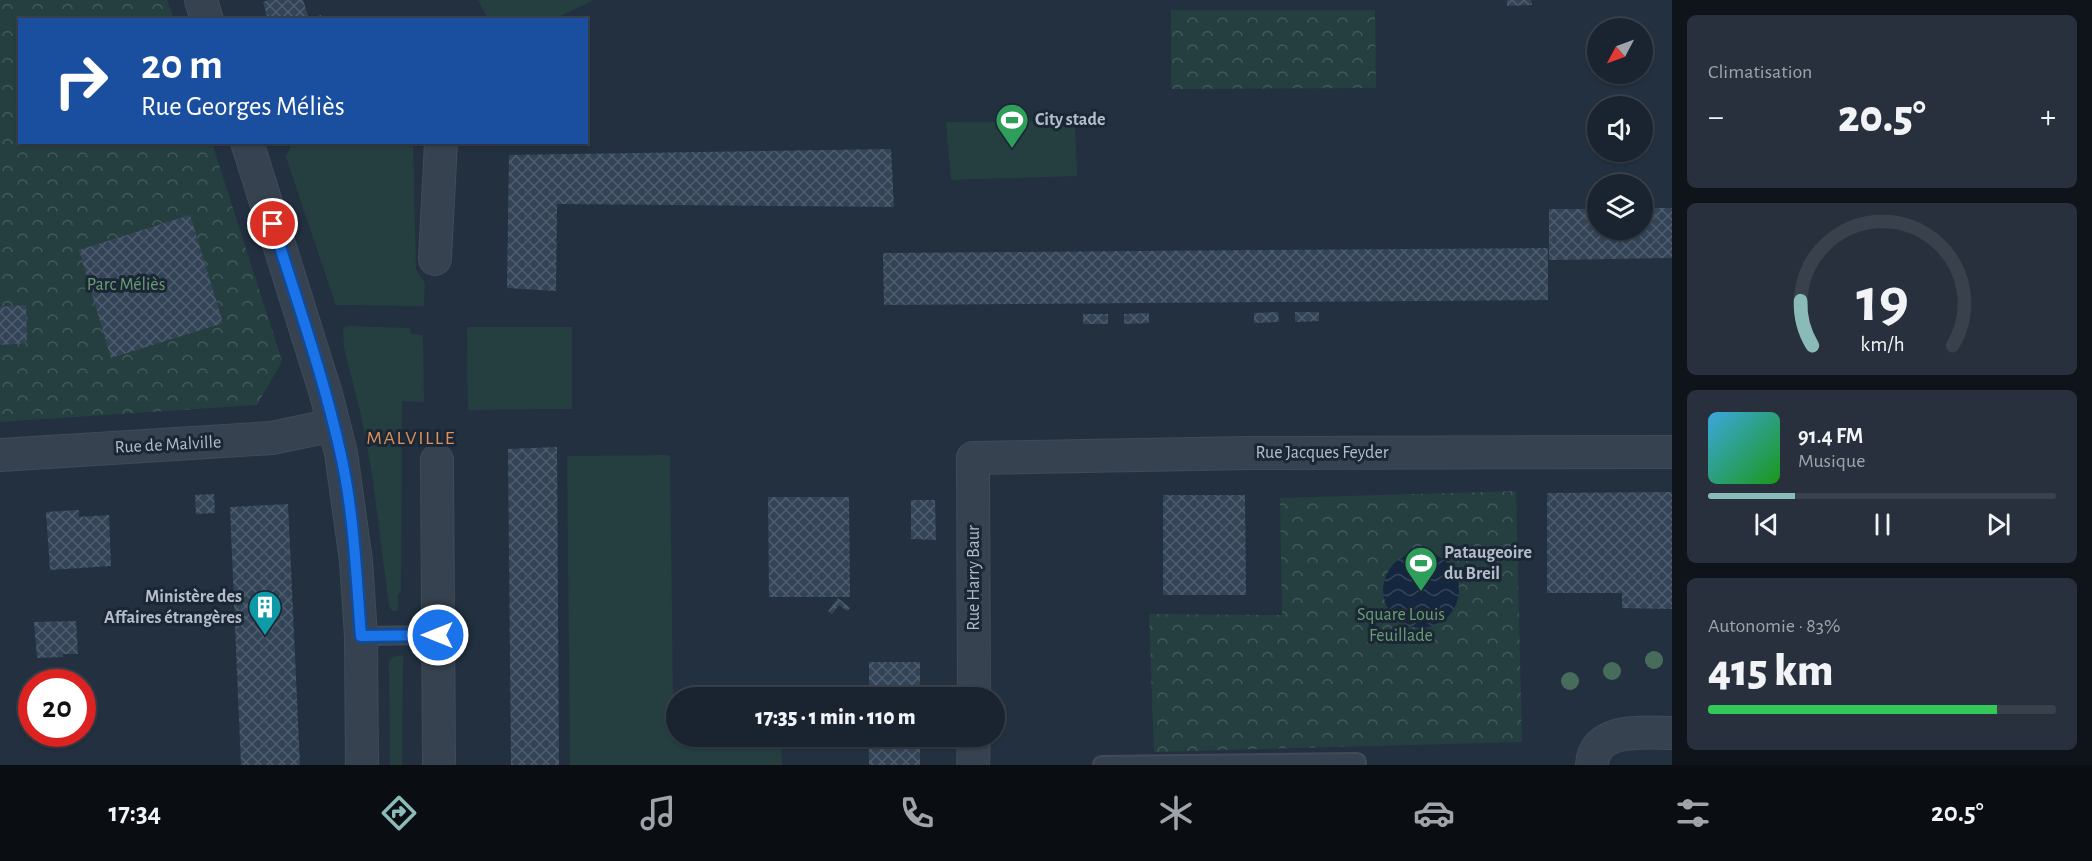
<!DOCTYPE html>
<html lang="fr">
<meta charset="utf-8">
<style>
body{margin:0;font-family:"Alegreya Sans",sans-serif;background:#27303c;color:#f1f3f6;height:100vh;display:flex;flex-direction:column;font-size:22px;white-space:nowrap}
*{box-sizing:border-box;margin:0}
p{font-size:20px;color:#9fa4ab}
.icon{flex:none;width:33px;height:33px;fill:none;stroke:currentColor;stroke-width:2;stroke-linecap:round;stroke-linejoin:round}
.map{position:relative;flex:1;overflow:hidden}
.details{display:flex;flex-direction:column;gap:15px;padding:15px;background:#0e141a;width:420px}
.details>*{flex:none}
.banner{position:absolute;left:18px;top:18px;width:570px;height:126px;border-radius:0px;box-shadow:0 2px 4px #0004,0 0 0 2px #38414c;background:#1a4fa0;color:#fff;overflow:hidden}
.needle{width:39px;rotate:229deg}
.buttons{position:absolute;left:1587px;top:18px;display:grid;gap:12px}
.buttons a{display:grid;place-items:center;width:66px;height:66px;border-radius:50%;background:#1a2430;box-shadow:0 2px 4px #0004,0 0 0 2px #38414c;font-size:30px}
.speed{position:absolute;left:18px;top:669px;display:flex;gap:12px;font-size:30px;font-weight:700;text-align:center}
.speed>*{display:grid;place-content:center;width:78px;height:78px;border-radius:50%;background:#1a2430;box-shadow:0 2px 4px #0004,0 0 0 2px #38414c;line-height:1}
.speed .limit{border:9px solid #d22;background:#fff;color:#111}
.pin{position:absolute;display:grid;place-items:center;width:51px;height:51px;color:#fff;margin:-26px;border:3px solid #fff;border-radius:50%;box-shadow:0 2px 6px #0007}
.me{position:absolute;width:66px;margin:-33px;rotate:270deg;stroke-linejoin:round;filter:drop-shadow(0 0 4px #0008)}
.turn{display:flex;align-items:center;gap:21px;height:126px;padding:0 24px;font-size:27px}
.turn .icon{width:78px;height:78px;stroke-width:2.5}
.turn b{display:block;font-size:42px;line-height:51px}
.big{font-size:45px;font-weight:800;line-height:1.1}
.details .widget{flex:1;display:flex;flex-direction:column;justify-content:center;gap:9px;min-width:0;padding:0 21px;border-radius:9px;background:#27303c}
.details .dial{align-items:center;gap:0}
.dial svg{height:156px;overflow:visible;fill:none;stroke:#38414c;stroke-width:7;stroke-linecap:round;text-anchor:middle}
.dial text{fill:#f1f3f6;stroke:none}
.song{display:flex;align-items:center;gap:18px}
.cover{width:72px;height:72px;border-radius:9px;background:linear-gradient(135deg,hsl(200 70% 55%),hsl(120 70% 35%))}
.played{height:6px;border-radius:3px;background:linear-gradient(90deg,#8bbbb9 25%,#38414c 25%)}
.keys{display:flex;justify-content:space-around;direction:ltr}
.heat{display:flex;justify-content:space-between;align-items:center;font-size:33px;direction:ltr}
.charge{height:9px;border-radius:4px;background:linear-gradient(90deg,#34c759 83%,#38414c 0)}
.trip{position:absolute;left:666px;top:687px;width:339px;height:60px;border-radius:30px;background:#1a2430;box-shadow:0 2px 4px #0004,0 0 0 2px #38414c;font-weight:800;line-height:60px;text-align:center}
.tabs{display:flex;height:96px;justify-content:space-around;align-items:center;background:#0a0e13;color:#9fa4ab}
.tabs .icon{width:42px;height:42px}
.tabs .on{color:#8bbbb9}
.tabs b{font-size:27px;color:#f1f3f6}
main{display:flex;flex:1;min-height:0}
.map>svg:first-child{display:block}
.green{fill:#253f41}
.forest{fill:url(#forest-crowns)}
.water{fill:url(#water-waves)}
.building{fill:url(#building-cross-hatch)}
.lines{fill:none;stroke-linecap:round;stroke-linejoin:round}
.lane-casing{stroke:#404b59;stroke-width:20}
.street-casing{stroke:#404b59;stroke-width:34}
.lane{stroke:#374250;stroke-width:16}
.street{stroke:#374250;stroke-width:32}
.tree{fill:#486c5c}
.route-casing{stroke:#114b97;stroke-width:15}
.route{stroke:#1a73e8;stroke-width:10}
.labels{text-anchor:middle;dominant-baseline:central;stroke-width:6;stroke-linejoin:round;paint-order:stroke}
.poi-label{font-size:18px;font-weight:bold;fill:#b3bdcb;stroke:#1c2735;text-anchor:start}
.park-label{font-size:18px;fill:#689e73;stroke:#1c2735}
.street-label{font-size:18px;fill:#b3bdcb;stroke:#1c2735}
.neighbourhood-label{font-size:20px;letter-spacing:1.5px;fill:#dd915c;stroke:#1c2735}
</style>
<main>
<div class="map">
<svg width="1672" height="765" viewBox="0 0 1672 765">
<defs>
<pattern id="forest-crowns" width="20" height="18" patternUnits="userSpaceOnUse" patternTransform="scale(1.5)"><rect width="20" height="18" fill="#253f41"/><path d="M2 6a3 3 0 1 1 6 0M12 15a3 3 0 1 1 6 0" fill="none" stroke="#42595b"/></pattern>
<pattern id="water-waves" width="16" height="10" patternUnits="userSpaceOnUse" patternTransform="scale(1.5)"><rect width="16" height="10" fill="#15273f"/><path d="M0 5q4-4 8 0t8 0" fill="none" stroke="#354459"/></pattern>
<pattern id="building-cross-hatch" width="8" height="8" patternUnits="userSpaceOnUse" patternTransform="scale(1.5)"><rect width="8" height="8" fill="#344457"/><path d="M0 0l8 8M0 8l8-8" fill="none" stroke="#4f5d6e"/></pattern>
</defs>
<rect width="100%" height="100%" fill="#223040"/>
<g class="green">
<path d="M 478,0 L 594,0 L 554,19 L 488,19 Z"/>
<path d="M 1075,121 L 1077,176 L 951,180 L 946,122 Z"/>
<path d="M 292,143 L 413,143 L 416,269 L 425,283 L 424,306 L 337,305 L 335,303 L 286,157 Z"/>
<path d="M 347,326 L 410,328 L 411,334 L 423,335 L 424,402 L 402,401 L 401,593 L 398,593 L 398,611 L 393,611 L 389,607 L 372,473 L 361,415 L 344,348 L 343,328 Z"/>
<path d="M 467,327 L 572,327 L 572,409 L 468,410 Z"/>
<path d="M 670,455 L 673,695 L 781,695 L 781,698 L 676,698 L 676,736 L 781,737 L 782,765 L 570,765 L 567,456 Z"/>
<path d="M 403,655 L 402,765 L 390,765 L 389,661 L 393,657 Z"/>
</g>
<g class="forest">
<path d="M 0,0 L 167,0 L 174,19 L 20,20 L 20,142 L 212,143 L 282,361 L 257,405 L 0,422 Z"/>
<path d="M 1171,10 L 1375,10 L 1376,88 L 1171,89 Z"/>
<path d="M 1516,491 L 1522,742 L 1154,752 L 1149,614 L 1282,615 L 1280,498 Z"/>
</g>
<circle class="water" cx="1421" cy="590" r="38"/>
<g class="building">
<path d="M 268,0 L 303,0 L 309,19 L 321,15 L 322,20 L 268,20 L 263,2 Z"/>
<path d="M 1507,0 L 1531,0 L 1532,5 L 1507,6 Z"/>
<path d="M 891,149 L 894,207 L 557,204 L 556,291 L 507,288 L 509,155 Z"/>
<path d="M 1642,208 L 1672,208 L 1672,258 L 1549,260 L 1549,209 L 1598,209 L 1598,230 L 1642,230 Z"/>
<path d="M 190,215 L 223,323 L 111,358 L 79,250 Z"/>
<path d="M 1548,248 L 1548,300 L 884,305 L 883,253 Z"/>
<path d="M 26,305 L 27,343 L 0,345 L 0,307 Z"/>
<path d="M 1278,312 L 1279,322 L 1254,323 L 1254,313 Z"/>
<path d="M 1295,312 L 1319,312 L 1319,321 L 1295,322 Z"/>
<path d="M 1149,313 L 1149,323 L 1124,324 L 1124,314 Z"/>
<rect x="1083" y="314" width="25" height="10"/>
<path d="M 557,447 L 559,765 L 511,765 L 508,449 Z"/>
<path d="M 1672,492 L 1672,609 L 1622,608 L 1622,593 L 1547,593 L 1547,493 Z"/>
<path d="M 214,494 L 215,513 L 196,514 L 195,495 Z"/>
<path d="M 1163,495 L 1245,495 L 1246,595 L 1163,595 Z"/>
<path d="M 768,497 L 849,497 L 850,597 L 769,597 Z"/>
<path d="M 911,500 L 935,500 L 936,540 L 911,539 Z"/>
<path d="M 288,504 L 300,765 L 241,765 L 230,507 Z"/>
<path d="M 79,510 L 79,517 L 109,515 L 111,566 L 50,570 L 46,512 Z"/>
<path d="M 838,598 L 850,608 L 847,611 L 839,605 L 832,614 L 828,611 Z"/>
<path d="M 76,621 L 78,654 L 63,654 L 63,657 L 37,658 L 34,622 Z"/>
<rect x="869" y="662" width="51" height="36"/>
<rect x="869" y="736" width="51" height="29"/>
</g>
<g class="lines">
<defs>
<g id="lane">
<path d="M 361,636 L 438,635"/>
<path d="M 1102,765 L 1357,762"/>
</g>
<g id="street">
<path d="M 201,0 L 207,20"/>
<path d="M 247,142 L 326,394 L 341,453 L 356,561 L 361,636 L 362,765"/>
<path d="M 435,259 L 441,142"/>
<path d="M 0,455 L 272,438 L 334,425"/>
<path d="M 437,460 L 439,765"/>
<path d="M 974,698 L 973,458 L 1249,453 L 1672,452"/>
<path d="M 973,765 L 974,736"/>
<path d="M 1592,765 C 1594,726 1645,733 1672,733"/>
</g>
</defs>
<use href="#lane" class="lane-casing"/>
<use href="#street" class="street-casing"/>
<use href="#lane" class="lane"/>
<use href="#street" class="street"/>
</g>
<g class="tree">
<circle cx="1654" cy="660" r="9"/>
<circle cx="1612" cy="671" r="9"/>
<circle cx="1570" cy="681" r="9"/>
</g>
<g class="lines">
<defs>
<path id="route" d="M 273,224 C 296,299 323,374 340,451 C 354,511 356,574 361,636 L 438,635"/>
</defs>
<use href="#route" class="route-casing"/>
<use href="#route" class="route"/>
</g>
<defs>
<symbol id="stadium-pin" viewBox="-11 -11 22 30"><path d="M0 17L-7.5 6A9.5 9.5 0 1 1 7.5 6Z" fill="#2e9e5b" stroke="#1c2735"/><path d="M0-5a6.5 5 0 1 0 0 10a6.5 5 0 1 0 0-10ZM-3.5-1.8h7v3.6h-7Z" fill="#fff"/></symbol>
<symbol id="building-pin" viewBox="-11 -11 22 30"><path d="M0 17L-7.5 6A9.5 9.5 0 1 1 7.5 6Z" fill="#0f9aa8" stroke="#1c2735"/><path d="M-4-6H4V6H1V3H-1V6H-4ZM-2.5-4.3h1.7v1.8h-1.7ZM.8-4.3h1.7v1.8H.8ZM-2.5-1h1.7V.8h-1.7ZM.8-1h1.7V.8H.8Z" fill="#fff"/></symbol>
</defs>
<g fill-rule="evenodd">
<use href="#stadium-pin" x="993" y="101" width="38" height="52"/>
<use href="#stadium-pin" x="1402" y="544" width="38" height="52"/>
<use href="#building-pin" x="246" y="588" width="38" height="52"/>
</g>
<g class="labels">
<g class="poi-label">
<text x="1035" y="120">City stade</text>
<text x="1444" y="553">Pataugeoire<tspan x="1444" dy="21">du Breil</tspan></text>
<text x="242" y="597" text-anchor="end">Ministère des<tspan x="242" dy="21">Affaires étrangères</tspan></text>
</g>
<g class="park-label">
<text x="126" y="285">Parc Méliès</text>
<text x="1401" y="615">Square Louis<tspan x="1401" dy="21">Feuillade</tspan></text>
</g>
<g class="street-label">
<text transform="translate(168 445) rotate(-3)">Rue de Malville</text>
<text x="1322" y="453">Rue Jacques Feyder</text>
<text transform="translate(974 578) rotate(-90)">Rue Harry Baur</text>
</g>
<g class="neighbourhood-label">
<text x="411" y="438">MALVILLE</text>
</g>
</g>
</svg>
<div class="buttons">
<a><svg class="needle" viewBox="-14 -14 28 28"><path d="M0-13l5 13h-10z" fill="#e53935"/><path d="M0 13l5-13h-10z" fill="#9fa4ab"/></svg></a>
<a><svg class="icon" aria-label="sound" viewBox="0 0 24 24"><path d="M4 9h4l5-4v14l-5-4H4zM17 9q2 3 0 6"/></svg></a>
<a><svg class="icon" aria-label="layers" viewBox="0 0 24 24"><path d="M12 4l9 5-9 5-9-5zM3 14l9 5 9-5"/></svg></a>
</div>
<div class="speed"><div class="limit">20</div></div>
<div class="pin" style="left:273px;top:224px;background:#d93025"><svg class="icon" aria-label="arrive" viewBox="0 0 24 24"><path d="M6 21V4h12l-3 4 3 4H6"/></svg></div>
<svg class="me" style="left:438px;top:635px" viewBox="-20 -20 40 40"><circle r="17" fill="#1a73e8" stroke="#fff" stroke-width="3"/><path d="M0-11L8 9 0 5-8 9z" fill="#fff"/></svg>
<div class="trip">17:35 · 1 min · 110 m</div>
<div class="banner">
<div class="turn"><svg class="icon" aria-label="right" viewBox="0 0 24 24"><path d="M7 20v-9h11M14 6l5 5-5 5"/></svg><div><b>20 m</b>Rue Georges Méliès</div></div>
</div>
</div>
<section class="details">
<div class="widget"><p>Climatisation</p>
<div class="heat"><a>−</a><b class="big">20.5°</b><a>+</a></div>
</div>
<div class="widget dial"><svg viewBox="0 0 100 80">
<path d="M14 69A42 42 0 1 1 86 69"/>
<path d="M14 69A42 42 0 0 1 8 46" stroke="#8bbbb9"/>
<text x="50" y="56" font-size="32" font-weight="700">19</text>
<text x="50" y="72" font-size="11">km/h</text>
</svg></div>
<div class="widget">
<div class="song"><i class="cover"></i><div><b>91.4 FM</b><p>Musique</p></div></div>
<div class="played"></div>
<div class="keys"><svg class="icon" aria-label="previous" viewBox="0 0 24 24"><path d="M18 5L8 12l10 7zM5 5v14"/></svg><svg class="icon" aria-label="pause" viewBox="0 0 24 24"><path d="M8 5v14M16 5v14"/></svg><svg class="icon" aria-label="next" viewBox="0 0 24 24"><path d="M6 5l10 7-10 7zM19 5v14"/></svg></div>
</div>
<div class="widget"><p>Autonomie · 83%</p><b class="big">415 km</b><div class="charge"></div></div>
</section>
</main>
<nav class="tabs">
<b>17:34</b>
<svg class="icon on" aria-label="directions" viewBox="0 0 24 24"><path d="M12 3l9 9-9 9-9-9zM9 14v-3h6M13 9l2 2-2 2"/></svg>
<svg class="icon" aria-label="music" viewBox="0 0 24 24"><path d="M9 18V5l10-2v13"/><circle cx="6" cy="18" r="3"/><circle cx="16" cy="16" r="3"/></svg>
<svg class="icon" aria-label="phone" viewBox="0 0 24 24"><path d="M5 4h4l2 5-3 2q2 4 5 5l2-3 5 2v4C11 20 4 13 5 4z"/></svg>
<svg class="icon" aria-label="climate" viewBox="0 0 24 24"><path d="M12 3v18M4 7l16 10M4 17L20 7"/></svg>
<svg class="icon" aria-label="car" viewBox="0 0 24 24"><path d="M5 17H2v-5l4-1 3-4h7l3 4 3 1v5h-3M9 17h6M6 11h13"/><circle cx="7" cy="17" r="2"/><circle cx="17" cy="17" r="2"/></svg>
<svg class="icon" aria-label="filters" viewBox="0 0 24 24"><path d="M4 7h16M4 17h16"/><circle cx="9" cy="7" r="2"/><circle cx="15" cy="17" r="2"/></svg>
<b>20.5°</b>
</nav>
